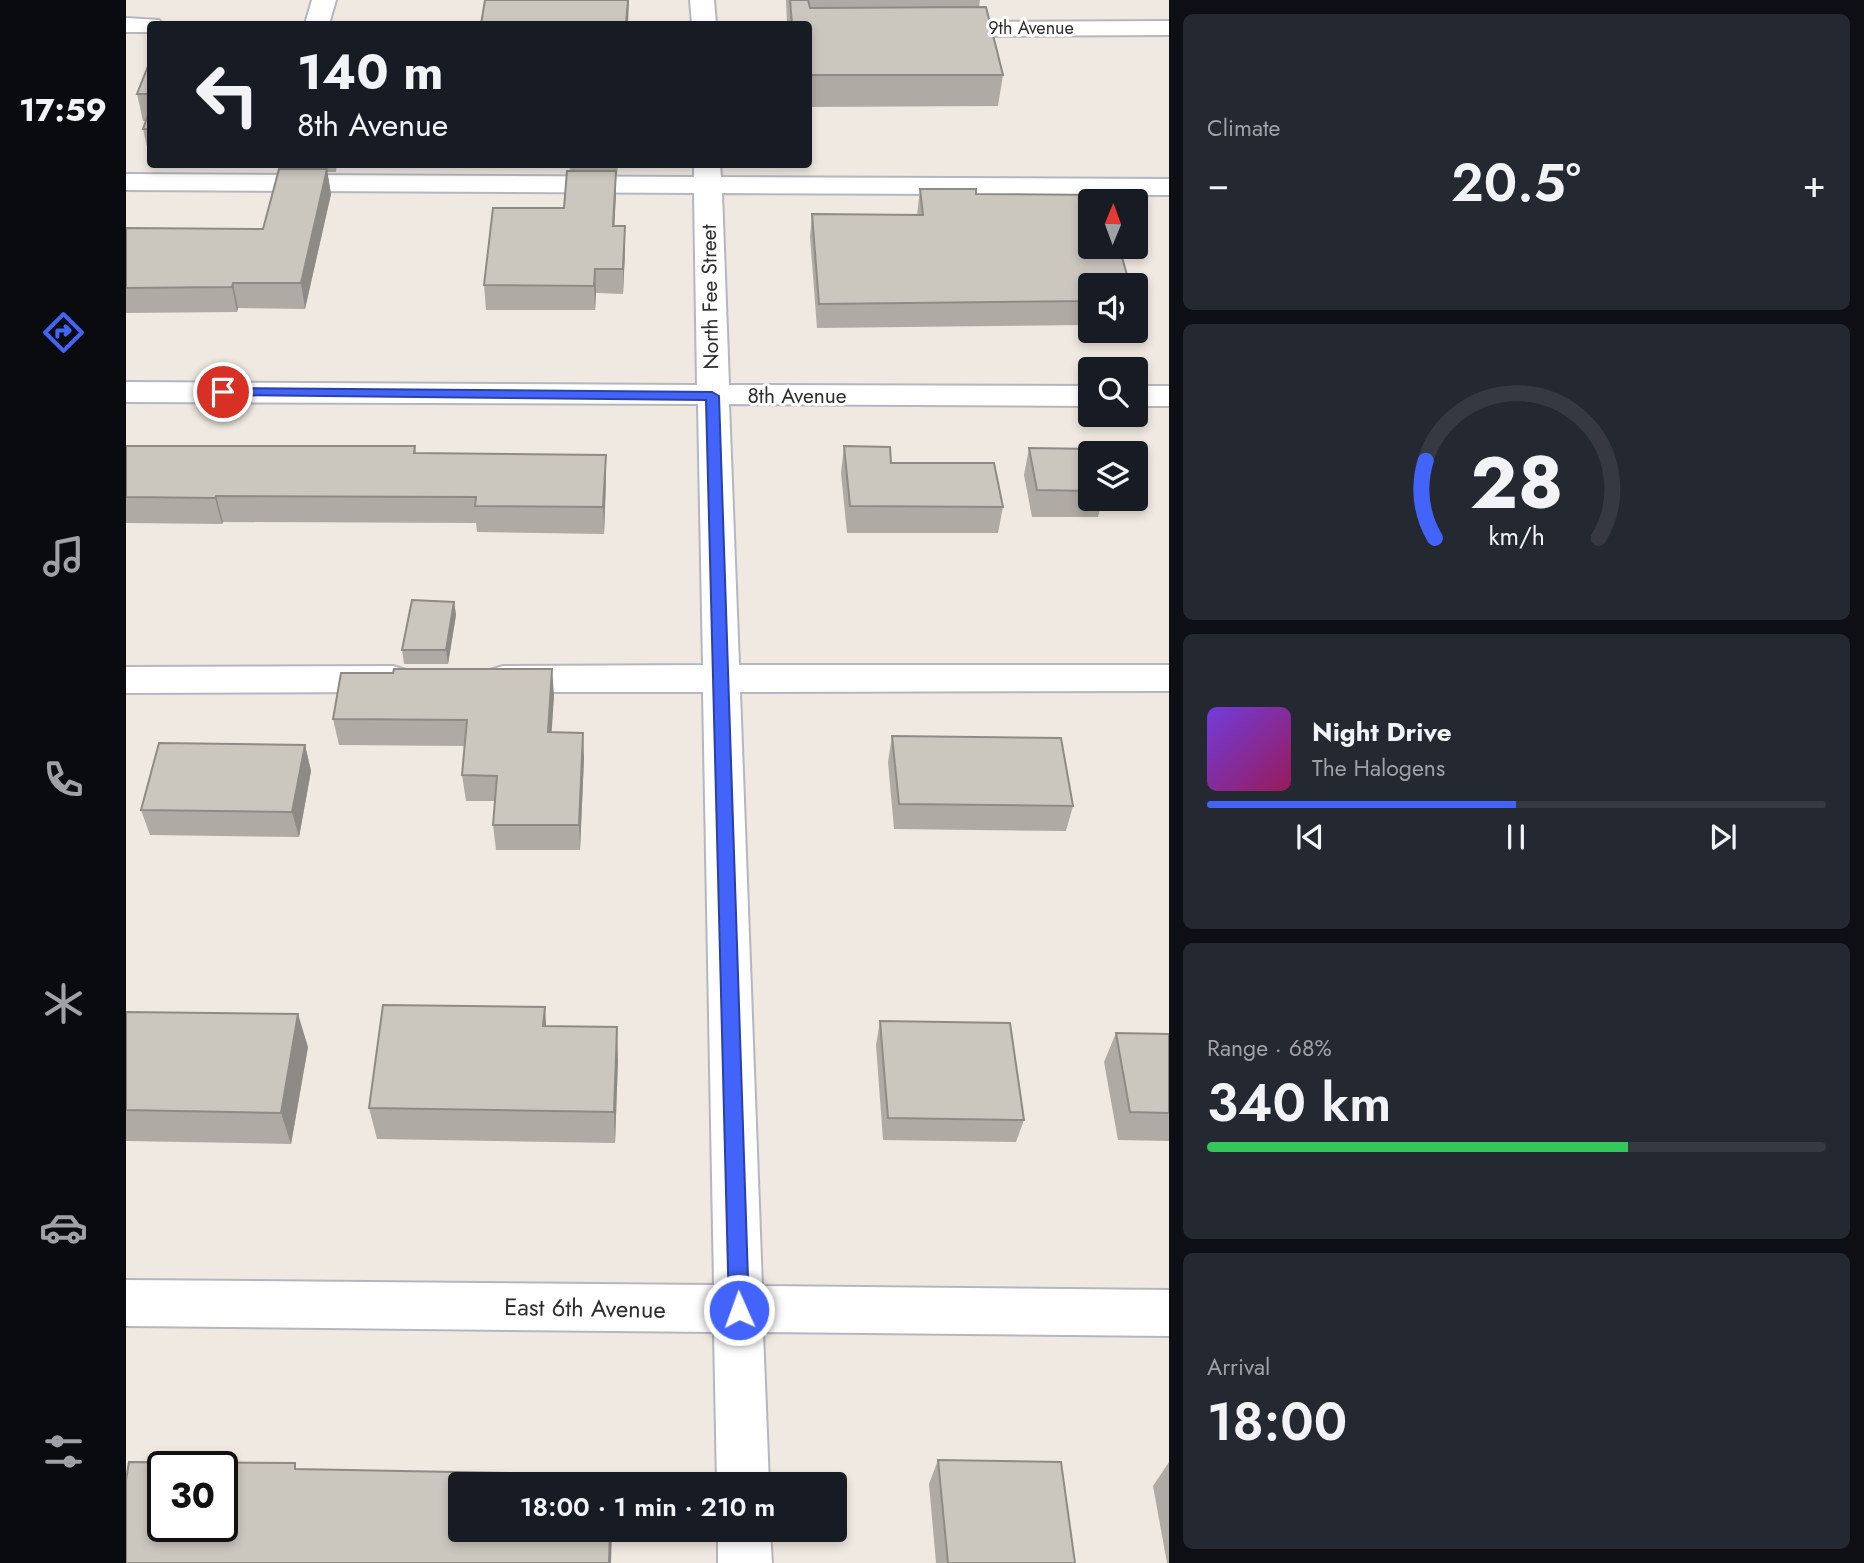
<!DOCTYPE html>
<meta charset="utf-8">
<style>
body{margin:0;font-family:Jost,sans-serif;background:#242831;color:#f1f3f6;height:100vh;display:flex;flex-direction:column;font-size:26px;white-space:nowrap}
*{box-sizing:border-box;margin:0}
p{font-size:23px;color:#9ea1a6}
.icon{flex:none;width:38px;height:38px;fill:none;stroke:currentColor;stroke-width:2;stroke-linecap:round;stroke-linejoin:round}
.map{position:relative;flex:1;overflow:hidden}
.side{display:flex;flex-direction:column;gap:14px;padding:14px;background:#0d0f14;width:695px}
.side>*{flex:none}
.hud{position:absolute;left:21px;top:21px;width:665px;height:147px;border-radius:7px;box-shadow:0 4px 10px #0003;background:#171b24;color:#f1f3f6;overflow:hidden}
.needle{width:46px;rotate:1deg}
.fabs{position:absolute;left:952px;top:189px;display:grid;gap:14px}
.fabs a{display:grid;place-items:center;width:70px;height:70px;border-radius:7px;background:#171b24;box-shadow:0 4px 10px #0003;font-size:35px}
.speed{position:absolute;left:21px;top:1451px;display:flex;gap:14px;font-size:35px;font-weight:700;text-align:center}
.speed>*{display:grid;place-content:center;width:91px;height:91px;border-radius:50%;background:#171b24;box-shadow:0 4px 10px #0003;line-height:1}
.speed .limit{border:4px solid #111;border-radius:10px;background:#fff;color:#111}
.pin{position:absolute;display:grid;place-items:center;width:60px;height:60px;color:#fff;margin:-30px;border:4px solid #fff;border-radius:50%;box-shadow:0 2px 7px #0007}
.me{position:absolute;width:77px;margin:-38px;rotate:358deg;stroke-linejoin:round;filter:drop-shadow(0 0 5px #0008)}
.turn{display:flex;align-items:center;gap:24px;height:147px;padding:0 35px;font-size:32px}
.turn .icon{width:91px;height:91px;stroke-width:2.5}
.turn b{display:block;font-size:49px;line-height:60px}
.big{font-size:52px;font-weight:600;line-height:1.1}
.side .widget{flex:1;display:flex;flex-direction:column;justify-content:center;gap:10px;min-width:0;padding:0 24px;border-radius:10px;background:#242831}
.side .dial{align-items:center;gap:0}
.dial svg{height:182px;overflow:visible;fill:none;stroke:#363941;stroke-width:7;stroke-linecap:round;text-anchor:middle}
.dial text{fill:#f1f3f6;stroke:none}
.song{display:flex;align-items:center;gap:21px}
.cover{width:84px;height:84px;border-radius:10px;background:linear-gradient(135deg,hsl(260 70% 55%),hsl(330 70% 35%))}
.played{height:7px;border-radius:4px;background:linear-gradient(90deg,#4264fb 50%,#363941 50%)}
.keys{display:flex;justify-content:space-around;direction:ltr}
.heat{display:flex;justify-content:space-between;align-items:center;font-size:38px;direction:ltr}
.charge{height:10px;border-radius:5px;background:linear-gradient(90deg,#34c759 68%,#363941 0)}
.trip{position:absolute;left:322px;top:1472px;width:399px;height:70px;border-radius:7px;background:#171b24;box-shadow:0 4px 10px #0003;font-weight:600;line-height:70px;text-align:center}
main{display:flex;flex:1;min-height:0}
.menu{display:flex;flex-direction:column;width:126px;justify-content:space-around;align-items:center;background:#090b0e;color:#9ea1a6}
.menu .icon{width:49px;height:49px}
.menu .current{color:#4264fb}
.menu b{font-size:32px;color:#f1f3f6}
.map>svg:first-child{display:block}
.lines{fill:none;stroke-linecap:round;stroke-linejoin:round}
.minor-casing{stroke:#b4b7c1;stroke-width:4}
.minor{fill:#fff;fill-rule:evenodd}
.wall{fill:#afaba4}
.shaded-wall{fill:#8e8b86}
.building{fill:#cbc7bf;stroke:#8e8b86;stroke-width:2;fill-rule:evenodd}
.route{fill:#4264fb;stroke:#2b41a3;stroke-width:2}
.labels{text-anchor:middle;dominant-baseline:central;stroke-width:6;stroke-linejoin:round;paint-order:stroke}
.far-street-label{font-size:18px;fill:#2e2e2e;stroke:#fff}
.street-label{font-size:21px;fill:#2e2e2e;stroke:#fff}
.near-street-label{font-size:24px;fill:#2e2e2e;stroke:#fff}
</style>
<main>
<nav class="menu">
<b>17:59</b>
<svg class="icon current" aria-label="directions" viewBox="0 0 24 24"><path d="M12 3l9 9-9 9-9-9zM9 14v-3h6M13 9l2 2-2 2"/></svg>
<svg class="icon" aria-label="music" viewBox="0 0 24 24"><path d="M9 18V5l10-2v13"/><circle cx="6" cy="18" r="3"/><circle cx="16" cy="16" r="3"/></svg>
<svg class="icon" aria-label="phone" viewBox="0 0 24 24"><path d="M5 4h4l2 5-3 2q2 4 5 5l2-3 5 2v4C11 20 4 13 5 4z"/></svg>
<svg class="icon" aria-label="climate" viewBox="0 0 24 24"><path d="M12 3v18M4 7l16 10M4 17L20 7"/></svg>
<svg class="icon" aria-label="car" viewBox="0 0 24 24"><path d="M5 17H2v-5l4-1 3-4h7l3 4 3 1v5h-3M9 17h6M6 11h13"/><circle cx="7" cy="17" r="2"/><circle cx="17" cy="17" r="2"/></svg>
<svg class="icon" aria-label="filters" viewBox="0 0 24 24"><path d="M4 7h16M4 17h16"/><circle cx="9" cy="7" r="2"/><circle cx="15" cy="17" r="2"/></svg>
</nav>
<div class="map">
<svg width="1044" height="1563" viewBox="0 0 1044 1563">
<rect width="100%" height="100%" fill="#efe9e1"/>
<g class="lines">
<defs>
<g id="minor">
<path d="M 186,0 L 210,0 L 203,24 L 179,24 Z"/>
<path d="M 564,0 L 588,0 L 590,24 L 566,24 Z"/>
<path d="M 0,18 L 33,20 L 36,24 L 24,24 L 24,32 L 0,32 Z"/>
<path d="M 1044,21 L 1044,35 L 814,36 L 805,34 L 802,29 L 805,24 L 814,22 Z"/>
<path d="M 568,164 L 594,164 L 595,177 L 1044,179 L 1044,195 L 596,193 L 603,385 L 964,386 L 964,406 L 603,404 L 613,665 L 1044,665 L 1044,691 L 614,692 L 636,1286 L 1044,1290 L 1044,1336 L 637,1332 L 643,1484 L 591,1484 L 588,1332 L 0,1326 L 0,1280 L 588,1285 L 577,692 L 377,692 L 364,688 L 359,679 L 364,670 L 377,666 L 577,665 L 572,404 L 0,402 L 0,382 L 571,385 L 568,193 L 0,190 L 0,174 L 568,177 Z"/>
<rect x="1010" y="386" width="34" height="20"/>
<path d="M 267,666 L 280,670 L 285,679 L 280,688 L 267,692 L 0,693 L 0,667 Z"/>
<path d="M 592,1530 L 644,1530 L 646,1563 L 592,1563 Z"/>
</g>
</defs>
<use href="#minor" class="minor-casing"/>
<use href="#minor" class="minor"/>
</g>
<g class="wall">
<path d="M 660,0 L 854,0 L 853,7 L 877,75 L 872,106 L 682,107 L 682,24 L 661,24 Z"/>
<path d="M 24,61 L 24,156 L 23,156 L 17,129 L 20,121 L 17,121 L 11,94 Z"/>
<path d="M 161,164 L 211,164 L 210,172 L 201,172 L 205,194 L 179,309 L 112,308 L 111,312 L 0,313 L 0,228 L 137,229 L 162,169 Z"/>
<path d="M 443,164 L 495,164 L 492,165 L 491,174 L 490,174 L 488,226 L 499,226 L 499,250 L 497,294 L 470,293 L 469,310 L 360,310 L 358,285 L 438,208 L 444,171 Z"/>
<path d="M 794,189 L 850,194 L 964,285 L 964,325 L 691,328 L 684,237 L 686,214 L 791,215 Z"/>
<path d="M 0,446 L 289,446 L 290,453 L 480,455 L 480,481 L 478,534 L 351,532 L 350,523 L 97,522 L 96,524 L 0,523 Z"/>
<path d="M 718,446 L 765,463 L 877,507 L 872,533 L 721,533 L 715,473 Z"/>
<path d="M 903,448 L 964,453 L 964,499 L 977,499 L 972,517 L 906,517 L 898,475 Z"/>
<path d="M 328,602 L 330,615 L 322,664 L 278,664 L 276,650 Z"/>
<path d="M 428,695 L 425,733 L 458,758 L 454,850 L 370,850 L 367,825 L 369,801 L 340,801 L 336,775 L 339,746 L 213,745 L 207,719 Z"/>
<path d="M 766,736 L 947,806 L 940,831 L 768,829 L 762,762 Z"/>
<path d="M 179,745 L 185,771 L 173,837 L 24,835 L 15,810 Z"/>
<path d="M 0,1012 L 182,1047 L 165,1144 L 0,1141 Z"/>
<path d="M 754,1021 L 898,1120 L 890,1142 L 757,1140 L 750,1045 Z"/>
<path d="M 420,1026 L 492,1060 L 489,1143 L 251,1139 L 243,1108 Z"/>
<path d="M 990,1033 L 1043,1034 L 1043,1141 L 992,1140 L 978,1062 Z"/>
<path d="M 812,1460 L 949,1563 L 810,1563 L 803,1484 Z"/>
<path d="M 1043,1462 L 1043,1563 L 1041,1563 L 1027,1486 Z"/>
</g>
<g class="shaded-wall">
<path d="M 502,0 L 503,0 L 502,24 L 500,24 Z"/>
<path d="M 201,169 L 205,194 L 179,309 L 175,283 Z"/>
<path d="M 490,171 L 490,195 L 487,250 L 487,226 Z"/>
<path d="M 499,226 L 499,250 L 497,294 L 497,269 Z"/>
<path d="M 469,269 L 470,293 L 469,310 L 468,286 Z"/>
<path d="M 107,283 L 112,308 L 111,312 L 106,287 Z"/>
<path d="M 480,455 L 480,481 L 478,534 L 477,507 Z"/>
<path d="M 90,496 L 97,522 L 96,524 L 89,498 Z"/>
<path d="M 328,602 L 330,615 L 322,664 L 320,650 Z"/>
<path d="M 426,669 L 428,695 L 424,758 L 422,732 Z"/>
<path d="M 457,733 L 458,758 L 454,850 L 453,825 Z"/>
<path d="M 179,745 L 185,771 L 173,837 L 166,812 Z"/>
<path d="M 419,1007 L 421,1040 L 417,1026 Z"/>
<path d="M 172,1014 L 182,1047 L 165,1144 L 155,1113 Z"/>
<path d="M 491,1027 L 492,1060 L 489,1143 L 488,1112 Z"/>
<path d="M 484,1530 L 486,1530 L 485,1563 L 483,1563 Z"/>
</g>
<g class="building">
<path d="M 359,0 L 502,0 L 500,24 L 355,24 Z"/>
<path d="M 664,0 L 682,0 L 684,8 L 860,7 L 877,75 L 682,75 L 682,24 L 666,24 Z"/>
<path d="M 24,61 L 24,94 L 11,94 Z"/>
<path d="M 24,109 L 24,129 L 17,129 Z"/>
<path d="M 153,169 L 201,169 L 175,283 L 107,283 L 106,287 L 0,288 L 0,228 L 137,229 Z"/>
<path d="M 441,171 L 490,171 L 487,226 L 499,226 L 497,269 L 469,269 L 468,286 L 358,285 L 367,208 L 438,208 Z"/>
<path d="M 794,189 L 850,189 L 850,194 L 979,195 L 980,201 L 964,201 L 964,247 L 993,247 L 1004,285 L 964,285 L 964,301 L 693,304 L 686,214 L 797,215 Z"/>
<path d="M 0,446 L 289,446 L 288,453 L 480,455 L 477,507 L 349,506 L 350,497 L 90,496 L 89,498 L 0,497 Z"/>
<path d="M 718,446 L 764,447 L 765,463 L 868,463 L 877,507 L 724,506 Z"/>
<path d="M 903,448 L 969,449 L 970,453 L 964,453 L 964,491 L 911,490 Z"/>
<path d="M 286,600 L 328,602 L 320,650 L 276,650 Z"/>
<path d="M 268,669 L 426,669 L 422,732 L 457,733 L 453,825 L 367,825 L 371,776 L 336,775 L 341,720 L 207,719 L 215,673 L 267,673 Z"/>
<path d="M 766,736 L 935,738 L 947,806 L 773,804 Z"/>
<path d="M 33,743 L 179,745 L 166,812 L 15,810 Z"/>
<path d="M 257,1005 L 419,1007 L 417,1026 L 491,1027 L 488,1112 L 243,1108 Z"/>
<path d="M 0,1012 L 172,1014 L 155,1113 L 0,1110 Z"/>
<path d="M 754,1021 L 884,1023 L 898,1120 L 762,1118 Z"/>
<path d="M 990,1033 L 1043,1034 L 1043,1113 L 1004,1112 Z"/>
<path d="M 812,1460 L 935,1462 L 949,1563 L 822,1563 Z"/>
<path d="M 3,1462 L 169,1463 L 169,1469 L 485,1475 L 485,1484 L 334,1484 L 334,1530 L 484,1530 L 483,1563 L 0,1563 L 0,1480 ZM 37,1466 L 96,1466 L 96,1526 L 37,1526 Z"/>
</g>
<path class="route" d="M 97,388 L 586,392 L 593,396 L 623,1310 L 620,1317 L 613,1320 L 606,1317 L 603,1310 L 580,400 L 93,395 L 93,390 Z"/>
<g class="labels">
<g class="far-street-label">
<text x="905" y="28">9th Avenue</text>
</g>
<g class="street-label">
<text transform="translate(584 297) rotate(-91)">North Fee Street</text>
<text x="671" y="396">8th Avenue</text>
</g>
<g class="near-street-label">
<text transform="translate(459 1308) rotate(1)">East 6th Avenue</text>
</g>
</g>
</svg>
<div class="fabs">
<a><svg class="needle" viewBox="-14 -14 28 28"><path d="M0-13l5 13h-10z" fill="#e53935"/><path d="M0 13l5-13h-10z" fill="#9ea1a6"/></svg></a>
<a><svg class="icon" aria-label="sound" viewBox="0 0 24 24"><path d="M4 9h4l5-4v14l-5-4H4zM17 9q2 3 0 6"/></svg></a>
<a><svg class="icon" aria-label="search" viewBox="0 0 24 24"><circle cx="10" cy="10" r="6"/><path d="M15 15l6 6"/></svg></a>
<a><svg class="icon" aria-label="layers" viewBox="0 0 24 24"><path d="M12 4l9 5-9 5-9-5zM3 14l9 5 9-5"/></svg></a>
</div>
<div class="speed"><div class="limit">30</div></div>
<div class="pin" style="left:97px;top:392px;background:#d93025"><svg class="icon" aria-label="arrive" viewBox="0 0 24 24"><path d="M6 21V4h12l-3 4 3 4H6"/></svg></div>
<svg class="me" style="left:613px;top:1310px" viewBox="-20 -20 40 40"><circle r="17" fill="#4264fb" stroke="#fff" stroke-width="3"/><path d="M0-11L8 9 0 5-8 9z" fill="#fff"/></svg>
<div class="trip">18:00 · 1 min · 210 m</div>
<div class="hud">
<div class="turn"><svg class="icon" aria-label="left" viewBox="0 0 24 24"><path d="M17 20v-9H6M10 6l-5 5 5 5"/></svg><div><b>140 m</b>8th Avenue</div></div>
</div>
</div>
<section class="side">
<div class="widget"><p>Climate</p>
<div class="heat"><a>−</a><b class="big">20.5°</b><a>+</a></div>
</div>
<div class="widget dial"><svg viewBox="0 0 100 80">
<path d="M14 69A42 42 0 1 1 86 69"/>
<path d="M14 69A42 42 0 0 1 10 35" stroke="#4264fb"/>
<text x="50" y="56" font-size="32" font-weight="700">28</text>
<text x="50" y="72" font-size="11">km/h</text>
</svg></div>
<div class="widget">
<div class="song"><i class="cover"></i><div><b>Night Drive</b><p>The Halogens</p></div></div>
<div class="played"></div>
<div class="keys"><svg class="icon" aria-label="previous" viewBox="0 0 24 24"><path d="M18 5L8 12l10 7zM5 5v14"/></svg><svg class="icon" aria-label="pause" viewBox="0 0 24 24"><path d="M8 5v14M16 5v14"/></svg><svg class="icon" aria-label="next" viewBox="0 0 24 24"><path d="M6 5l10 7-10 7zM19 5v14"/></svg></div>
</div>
<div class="widget"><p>Range · 68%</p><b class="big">340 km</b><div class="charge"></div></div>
<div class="widget"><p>Arrival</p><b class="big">18:00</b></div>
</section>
</main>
